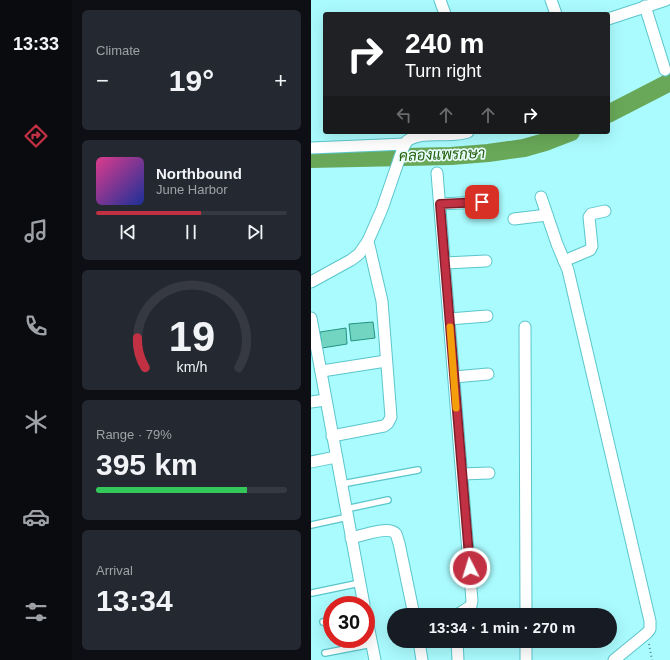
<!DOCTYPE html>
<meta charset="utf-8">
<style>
body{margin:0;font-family:Helvetica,Sarabun,sans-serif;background:#242831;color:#f1f3f6;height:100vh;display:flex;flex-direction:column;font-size:15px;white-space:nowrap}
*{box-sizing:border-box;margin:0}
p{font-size:13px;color:#9ea1a6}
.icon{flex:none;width:22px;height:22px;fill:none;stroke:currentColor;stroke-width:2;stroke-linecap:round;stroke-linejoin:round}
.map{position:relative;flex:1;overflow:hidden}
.panel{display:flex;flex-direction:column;gap:10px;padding:10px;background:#0d0f14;width:239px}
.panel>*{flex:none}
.guide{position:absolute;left:12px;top:12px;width:287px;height:122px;border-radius:4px;box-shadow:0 4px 16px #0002;background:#202124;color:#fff;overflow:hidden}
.speed{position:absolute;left:12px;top:596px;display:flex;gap:8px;font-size:20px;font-weight:700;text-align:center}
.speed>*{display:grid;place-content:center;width:52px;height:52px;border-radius:50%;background:#171b24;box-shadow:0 4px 16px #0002;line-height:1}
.speed .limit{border:6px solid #d22;background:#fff;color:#111}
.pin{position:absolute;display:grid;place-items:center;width:34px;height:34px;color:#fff;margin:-17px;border-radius:8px;box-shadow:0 2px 6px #0006}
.me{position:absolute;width:44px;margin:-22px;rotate:355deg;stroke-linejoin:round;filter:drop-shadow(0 0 3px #0008)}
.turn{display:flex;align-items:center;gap:14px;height:84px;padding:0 16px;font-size:18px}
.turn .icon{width:52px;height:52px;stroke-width:2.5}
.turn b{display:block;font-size:28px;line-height:34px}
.lanes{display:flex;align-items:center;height:38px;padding:0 16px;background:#0003;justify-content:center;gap:20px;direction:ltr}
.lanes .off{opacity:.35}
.big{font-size:30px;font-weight:800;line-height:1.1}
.panel .card{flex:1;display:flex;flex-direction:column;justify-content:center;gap:6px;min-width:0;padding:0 14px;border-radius:6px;background:#242831}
.panel .dial{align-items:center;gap:0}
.dial svg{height:104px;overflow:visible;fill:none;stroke:#363941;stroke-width:7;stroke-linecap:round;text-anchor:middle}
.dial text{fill:#f1f3f6;stroke:none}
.song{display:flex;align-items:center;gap:12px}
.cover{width:48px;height:48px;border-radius:6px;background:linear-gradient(135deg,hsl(330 70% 55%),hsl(230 70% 35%))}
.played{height:4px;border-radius:2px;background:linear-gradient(90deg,#c13143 55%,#363941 55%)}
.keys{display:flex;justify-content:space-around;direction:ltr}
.heat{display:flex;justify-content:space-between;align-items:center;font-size:22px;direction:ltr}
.charge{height:6px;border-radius:3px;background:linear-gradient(90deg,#34c759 79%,#363941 0)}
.trip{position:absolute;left:76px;top:608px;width:230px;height:40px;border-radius:20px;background:#171b24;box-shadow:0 4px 16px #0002;font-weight:800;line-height:40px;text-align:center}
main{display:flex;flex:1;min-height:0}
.tabs{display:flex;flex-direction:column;width:72px;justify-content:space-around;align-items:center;background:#090b0e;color:#9ea1a6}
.tabs .icon{width:28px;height:28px}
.tabs .current{color:#c13143}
.tabs b{font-size:18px;color:#f1f3f6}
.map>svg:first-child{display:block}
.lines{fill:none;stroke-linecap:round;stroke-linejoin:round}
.river{stroke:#69a858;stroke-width:18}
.building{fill:#71d5c1;stroke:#269381}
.service-casing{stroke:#5ac6cb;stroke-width:8}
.minor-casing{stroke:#5ac6cb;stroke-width:13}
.path{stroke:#5a8c8f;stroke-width:2;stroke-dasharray:1 3;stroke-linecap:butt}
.service{stroke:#fff;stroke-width:5.5}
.minor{stroke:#fff;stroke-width:11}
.route-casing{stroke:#7d202c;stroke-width:10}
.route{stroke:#c13143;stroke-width:7}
.slow{stroke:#f59e0b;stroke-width:7}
.labels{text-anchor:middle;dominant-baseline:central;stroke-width:3.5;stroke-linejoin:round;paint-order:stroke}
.water-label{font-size:15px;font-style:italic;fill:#266210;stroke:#e9fcfc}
</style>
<main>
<nav class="tabs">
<b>13:33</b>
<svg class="icon current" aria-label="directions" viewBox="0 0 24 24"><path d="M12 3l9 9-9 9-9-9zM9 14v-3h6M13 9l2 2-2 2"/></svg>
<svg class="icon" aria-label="music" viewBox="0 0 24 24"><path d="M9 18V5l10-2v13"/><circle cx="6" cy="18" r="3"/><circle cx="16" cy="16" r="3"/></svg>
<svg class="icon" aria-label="phone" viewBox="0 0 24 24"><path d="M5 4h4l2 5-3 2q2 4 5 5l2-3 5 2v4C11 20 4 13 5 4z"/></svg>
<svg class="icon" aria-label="climate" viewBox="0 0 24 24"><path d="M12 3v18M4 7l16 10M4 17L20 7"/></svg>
<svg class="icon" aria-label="car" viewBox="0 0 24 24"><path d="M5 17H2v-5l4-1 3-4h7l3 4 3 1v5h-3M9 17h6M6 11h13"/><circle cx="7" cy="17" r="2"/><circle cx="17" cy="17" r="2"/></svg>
<svg class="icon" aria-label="filters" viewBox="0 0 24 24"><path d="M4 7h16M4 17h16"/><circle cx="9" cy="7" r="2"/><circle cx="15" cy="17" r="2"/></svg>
</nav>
<section class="panel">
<div class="card"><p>Climate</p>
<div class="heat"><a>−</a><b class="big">19°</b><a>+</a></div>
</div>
<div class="card">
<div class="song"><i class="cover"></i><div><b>Northbound</b><p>June Harbor</p></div></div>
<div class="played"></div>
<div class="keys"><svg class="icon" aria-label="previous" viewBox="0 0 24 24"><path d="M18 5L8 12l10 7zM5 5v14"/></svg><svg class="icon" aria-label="pause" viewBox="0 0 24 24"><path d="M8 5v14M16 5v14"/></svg><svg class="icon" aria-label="next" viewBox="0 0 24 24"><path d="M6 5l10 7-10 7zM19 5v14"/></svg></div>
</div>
<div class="card dial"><svg viewBox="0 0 100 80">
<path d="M14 69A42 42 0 1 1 86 69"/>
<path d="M14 69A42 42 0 0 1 8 46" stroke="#c13143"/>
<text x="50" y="56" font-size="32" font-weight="700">19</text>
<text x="50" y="72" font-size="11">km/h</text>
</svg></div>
<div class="card"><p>Range · 79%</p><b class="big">395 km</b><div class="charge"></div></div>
<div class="card"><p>Arrival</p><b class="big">13:34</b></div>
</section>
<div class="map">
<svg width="359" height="660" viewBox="0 0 359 660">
<rect width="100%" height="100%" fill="#aafbfe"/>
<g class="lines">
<g class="river">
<path d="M 297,114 L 359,82"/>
<path d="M 0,159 L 140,156 L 177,153 L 213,148 L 234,142 L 260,132"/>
</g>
</g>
<g class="building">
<path d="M 62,322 L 64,338 L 40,341 L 38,324 Z"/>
<path d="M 35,328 L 36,344 L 11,348 L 9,332 Z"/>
</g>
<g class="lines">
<defs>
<g id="service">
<path d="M 31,484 L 107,470"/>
<path d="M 35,509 L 77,500"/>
<path d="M 0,525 L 37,517"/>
<path d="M 1,593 L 49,583"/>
<path d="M 12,622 L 21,620"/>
<path d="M 14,653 L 61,644"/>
</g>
<g id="minor">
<path d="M 129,0 L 134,14"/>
<path d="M 240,0 L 245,14"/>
<path d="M 334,6 L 354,70"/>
<path d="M 297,19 L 355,0"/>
<path d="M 0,148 L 94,144"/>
<path d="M 126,173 L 161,601 L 160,606 L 146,615"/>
<path d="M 230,197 L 246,244 L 257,270 L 339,621 L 339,629 L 336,633 L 303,660"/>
<path d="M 129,204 L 171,202"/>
<path d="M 203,219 L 236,215"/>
<path d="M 253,261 L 279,250 L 281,246 L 278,217 L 280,214 L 294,211"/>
<path d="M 134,263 L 175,261"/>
<path d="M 0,282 L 40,260 L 48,254 L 57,241 L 71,209 L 92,148 L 96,141 C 113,129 138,139 157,132"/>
<path d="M 0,318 L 53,605"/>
<path d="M 138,319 L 176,316"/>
<path d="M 214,327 L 215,615"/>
<path d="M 11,371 L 75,361"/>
<path d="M 143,377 L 177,374"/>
<path d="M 0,402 L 14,400"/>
<path d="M 21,436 L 73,426 L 77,423 L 80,417 L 71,301 L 57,241"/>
<path d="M 0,462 L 25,457"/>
<path d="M 151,474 L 178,473"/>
<path d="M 40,538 C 50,536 78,525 85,534 C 86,536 87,541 88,543 L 103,615"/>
<path d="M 55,615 L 64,660"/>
<path d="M 108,641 L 111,660"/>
<path d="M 146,641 L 147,660"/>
<path d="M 215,641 L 215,660"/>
</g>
</defs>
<use href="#service" class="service-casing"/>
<use href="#minor" class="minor-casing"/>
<path class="path" d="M 338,644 L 341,660"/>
<use href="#service" class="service"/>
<use href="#minor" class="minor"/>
</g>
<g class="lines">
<defs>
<path id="route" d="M 159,568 L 129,204 L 171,202"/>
</defs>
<use href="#route" class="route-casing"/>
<use href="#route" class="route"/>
<path class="slow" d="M 139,327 L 145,408"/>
</g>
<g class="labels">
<g class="water-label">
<text transform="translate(131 154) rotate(-2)">คลองแพรกษา</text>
</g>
</g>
</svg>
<div class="speed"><div class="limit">30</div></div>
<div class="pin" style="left:171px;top:202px;background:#d93025"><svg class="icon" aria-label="arrive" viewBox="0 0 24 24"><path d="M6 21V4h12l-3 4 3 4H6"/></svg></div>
<svg class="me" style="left:159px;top:568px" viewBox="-20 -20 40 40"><circle r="17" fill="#c13143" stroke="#fff" stroke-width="3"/><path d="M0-11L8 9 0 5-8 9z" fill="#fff"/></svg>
<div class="trip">13:34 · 1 min · 270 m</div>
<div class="guide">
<div class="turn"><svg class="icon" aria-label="right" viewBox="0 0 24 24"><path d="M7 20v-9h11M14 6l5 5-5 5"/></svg><div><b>240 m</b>Turn right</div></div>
<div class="lanes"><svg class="icon off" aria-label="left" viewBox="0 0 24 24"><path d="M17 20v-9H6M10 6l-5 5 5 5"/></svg><svg class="icon off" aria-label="ahead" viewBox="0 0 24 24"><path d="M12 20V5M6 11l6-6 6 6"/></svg><svg class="icon off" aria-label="ahead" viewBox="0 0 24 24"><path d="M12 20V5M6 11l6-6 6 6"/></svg><svg class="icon" aria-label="right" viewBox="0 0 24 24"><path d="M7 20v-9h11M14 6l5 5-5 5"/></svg></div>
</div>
</div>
</main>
